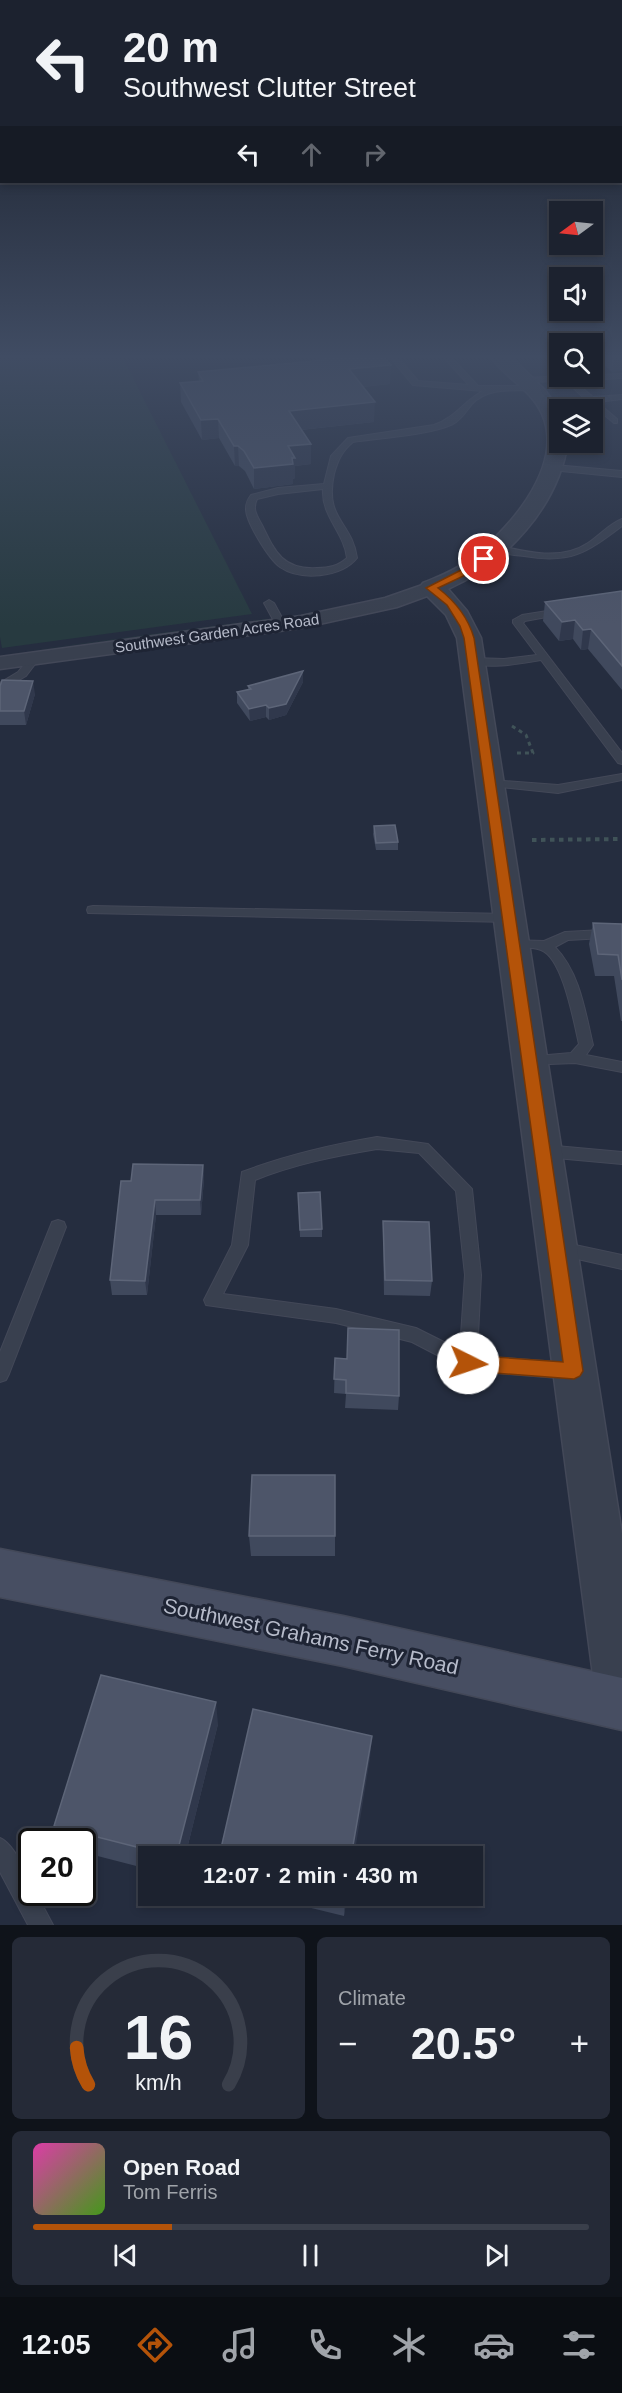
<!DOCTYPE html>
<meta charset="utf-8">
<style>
body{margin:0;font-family:Arial,sans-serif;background:#252a37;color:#f1f3f6;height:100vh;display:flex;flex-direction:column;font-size:22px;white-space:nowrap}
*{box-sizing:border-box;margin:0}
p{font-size:20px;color:#a0a4aa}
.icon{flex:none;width:33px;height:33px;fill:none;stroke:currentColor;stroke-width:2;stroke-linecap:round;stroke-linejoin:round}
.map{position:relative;height:1925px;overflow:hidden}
.side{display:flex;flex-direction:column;gap:12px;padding:12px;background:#0f131a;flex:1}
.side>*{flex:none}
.banner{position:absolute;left:0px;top:0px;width:622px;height:183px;box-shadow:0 3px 9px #0003,0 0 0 2px #3a3f4b;background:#1c222f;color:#f1f3f6;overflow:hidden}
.needle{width:39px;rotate:255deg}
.buttons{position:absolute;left:549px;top:201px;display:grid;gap:12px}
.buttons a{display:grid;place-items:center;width:54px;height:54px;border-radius:0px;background:#1c222f;box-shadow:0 3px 9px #0003,0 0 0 2px #3a3f4b;font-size:30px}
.speed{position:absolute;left:18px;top:1828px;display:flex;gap:12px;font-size:30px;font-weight:700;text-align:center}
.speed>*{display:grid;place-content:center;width:78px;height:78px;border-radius:50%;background:#1c222f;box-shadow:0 3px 9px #0003,0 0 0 2px #3a3f4b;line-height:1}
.speed .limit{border:3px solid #111;border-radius:9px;background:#fff;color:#111}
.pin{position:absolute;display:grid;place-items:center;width:51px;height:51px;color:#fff;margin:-26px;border:3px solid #fff;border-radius:50%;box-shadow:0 2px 6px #0007}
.me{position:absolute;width:66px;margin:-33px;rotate:94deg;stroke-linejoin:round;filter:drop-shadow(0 0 4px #0008)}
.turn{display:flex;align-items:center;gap:21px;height:126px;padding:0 24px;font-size:27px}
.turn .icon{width:78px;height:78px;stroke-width:2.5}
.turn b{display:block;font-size:42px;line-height:51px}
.lanes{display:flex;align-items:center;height:57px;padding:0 24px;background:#0003;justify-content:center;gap:30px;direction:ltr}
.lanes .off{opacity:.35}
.big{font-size:45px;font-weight:800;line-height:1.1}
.side .widget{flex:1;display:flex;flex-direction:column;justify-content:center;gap:9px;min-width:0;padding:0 21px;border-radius:9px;background:#252a37}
.side .dial{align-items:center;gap:0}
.dial svg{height:156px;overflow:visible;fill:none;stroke:#3a3f4b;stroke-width:7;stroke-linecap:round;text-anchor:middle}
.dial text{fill:#f1f3f6;stroke:none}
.song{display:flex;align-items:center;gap:18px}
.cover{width:72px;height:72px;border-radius:9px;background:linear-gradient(135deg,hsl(320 70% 55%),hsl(100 70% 35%))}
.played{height:6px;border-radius:3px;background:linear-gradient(90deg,#b45309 25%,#3a3f4b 25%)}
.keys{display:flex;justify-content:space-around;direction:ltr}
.heat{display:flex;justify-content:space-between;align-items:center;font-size:33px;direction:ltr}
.side .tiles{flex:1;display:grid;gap:12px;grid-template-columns:1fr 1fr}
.widget:last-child{grid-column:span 2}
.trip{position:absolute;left:138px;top:1846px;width:345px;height:60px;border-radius:0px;background:#1c222f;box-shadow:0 3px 9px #0003,0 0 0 2px #3a3f4b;font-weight:800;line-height:60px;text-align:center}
.menu{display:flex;height:96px;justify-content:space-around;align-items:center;background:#0b0e13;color:#a0a4aa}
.menu .icon{width:42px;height:42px}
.menu .current{color:#b45309}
.menu b{font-size:27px;color:#f1f3f6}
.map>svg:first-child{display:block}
.green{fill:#273a40}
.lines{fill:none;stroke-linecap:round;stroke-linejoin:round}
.service-casing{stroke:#434858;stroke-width:2}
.minor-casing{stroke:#434858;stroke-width:3}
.tertiary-casing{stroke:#434858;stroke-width:3}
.secondary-casing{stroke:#434858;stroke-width:3}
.path-far1{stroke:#405358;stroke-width:3;stroke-dasharray:4 4;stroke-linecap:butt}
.path{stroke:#405358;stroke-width:4;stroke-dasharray:4.5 4.5;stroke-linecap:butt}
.service{fill:#39404f;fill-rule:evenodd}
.minor{fill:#39404f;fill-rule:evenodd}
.tertiary{fill:#39404f;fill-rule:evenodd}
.secondary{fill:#474e62;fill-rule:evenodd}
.wall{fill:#40495d}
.shaded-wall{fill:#30384c}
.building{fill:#4d5569;stroke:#5d6578;stroke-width:1.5}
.route{fill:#b45309;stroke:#753606;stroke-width:1.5}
.labels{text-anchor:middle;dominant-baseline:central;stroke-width:6;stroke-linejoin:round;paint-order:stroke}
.far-street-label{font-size:15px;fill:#b6bbca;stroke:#1e2434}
.near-street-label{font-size:21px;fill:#b6bbca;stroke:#1e2434}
</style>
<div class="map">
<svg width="622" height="1925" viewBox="0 0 622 1925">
<rect width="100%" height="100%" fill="#252d3f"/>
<g class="green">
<path d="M 0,356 L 122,356 L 252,614 L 2,648 L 0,637 Z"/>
<path d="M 267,619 L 268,620 L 3,654 Z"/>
</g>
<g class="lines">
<defs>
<g id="service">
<path d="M 389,356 L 397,356 L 418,381 L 469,385 L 442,356 L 450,356 L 478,386 L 533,386 L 537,388 L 533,390 C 512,391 488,387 472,404 C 466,411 462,419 453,424 C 430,435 380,438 353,442 C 342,451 338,460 334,474 C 324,520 352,521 357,558 C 341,578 300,581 280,567 C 269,559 245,521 246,508 C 246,502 248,499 251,495 L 278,488 L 324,484 L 331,456 L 348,438 L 434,425 C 456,417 463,402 483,391 L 413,385 ZM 323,489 C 321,516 344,532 347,558 C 338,566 329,568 317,568 C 283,570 275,552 262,525 C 257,516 252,509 257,499 L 278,494 Z"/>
<path d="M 548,356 L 556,356 L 560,359 L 560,366 Z"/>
<path d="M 622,374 L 622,378 L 574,381 L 593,397 L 622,395 L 622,399 L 597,402 L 617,419 L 617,423 L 614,423 L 589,402 L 543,406 L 543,402 L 546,402 L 584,398 L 566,381 L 524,382 L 520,380 L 524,378 Z"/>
<path d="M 554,465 L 622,471 L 622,477 L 551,470 L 550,468 Z"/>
<path d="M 622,519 L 622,526 C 586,553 571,564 524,556 C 514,555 500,554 492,548 L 497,545 C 526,552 561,561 588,543 C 599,536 609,524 622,519 Z"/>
<path d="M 269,600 L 274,603 L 286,625 L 285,627 L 277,627 L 276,625 L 264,603 Z"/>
<path d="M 560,609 L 565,612 L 563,614 L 525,621 L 523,623 L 622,753 L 622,764 L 618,763 L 541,660 C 524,663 481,671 468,661 L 473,658 L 504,659 L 537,655 L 513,623 L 513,620 L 522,615 Z"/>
<path d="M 34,656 L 39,659 L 26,676 L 0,691 L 0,683 L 18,672 L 30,657 Z"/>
<path d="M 622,774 L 622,780 L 558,793 L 490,786 L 484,783 L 490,780 L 558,785 Z"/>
<path d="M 93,906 L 509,914 L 516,918 L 509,922 L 88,913 L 87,910 L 88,907 Z"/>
<path d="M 622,929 L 622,937 L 568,940 L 555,947 C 580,973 585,1011 593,1045 L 586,1055 L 622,1062 L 622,1072 L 575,1063 L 525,1065 L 523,1061 L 525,1057 L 571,1053 L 579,1044 C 574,1023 563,958 541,950 C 531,946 519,949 508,946 L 506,943 L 508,940 L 544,941 L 565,932 Z"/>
<path d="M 377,1137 L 428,1144 L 472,1189 L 481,1275 L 477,1356 L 571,1363 L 577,1366 L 580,1371 L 577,1376 L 571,1379 L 468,1371 L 412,1342 L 336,1323 L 206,1305 L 204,1300 L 232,1245 L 242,1172 C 287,1155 330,1145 377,1137 ZM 377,1149 L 419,1153 L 456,1191 L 465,1275 L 460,1350 L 416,1328 L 336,1309 L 223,1294 L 248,1245 L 255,1180 C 295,1164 335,1156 377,1149 Z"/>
<path d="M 545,1145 L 622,1152 L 622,1164 L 545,1157 L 540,1155 L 537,1151 L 540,1147 Z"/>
<path d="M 58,1220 L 64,1222 L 66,1227 L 9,1374 L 6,1380 L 0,1382 L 0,1352 L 52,1222 Z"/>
<path d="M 561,1242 L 622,1255 L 622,1269 L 555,1254 L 553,1249 L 555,1244 Z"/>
<path d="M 0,1838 C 13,1843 32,1879 32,1893 L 36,1893 L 53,1925 L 28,1925 L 0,1872 Z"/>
</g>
<path id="minor" d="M 431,582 L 438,584 L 441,588 L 438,592 L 397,607 L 301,628 L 0,669 L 0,657 L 301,616 L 385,598 Z"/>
<path id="tertiary" d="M 490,356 L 510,356 L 545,390 L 560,411 L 560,442 L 568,442 C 558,507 506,563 448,589 L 467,611 L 481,638 L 622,1534 L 622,1724 L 604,1716 L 596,1698 L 457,638 L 446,615 L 419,588 L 423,583 C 437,577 452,572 464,563 C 505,535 566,468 542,414 C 531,389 505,378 490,356 Z"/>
<path id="secondary" d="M 0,1549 L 343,1616 L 622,1678 L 622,1730 L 343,1666 L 0,1597 Z"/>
</defs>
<use href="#service" class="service-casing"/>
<use href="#minor" class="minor-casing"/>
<use href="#tertiary" class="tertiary-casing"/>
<use href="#secondary" class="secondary-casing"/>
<path class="path-far1" d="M 512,726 L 526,735 L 533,753 L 517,753"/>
<path class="path" d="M 532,840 L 622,839"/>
<use href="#service" class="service"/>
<use href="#minor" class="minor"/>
<use href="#tertiary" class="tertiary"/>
<use href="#secondary" class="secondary"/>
</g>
<g class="wall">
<path d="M 316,356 L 383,356 L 390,384 L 363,387 L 374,422 L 301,430 L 311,464 L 295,466 L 295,478 L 293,479 L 293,484 L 254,489 L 245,471 L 239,466 L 235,466 L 219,438 L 202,440 L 181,402 L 180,383 L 199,381 L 198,372 L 316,361 Z"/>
<path d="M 594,356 L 622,356 L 612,372 Z"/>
<path d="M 622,591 L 622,690 L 588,649 L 581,650 L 573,639 L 559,641 L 543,621 L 545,602 Z"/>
<path d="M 303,671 L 303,682 L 286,715 L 269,720 L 266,717 L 250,721 L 237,703 L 237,692 L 248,689 L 248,686 Z"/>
<path d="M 0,686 L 35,694 L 26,725 L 0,725 Z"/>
<path d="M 374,826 L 398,842 L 398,850 L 376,850 L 373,834 Z"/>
<path d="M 593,923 L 622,924 L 622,1021 L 621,1021 L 614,976 L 595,976 L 589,944 Z"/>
<path d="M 203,1165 L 204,1179 L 201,1215 L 156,1215 L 147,1295 L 112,1295 L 110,1280 L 131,1181 Z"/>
<path d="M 298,1193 L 322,1229 L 322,1237 L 300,1237 Z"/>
<path d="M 383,1221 L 432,1281 L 430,1296 L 384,1295 L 383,1236 Z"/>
<path d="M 335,1358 L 399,1396 L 398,1410 L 345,1408 L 346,1394 L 334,1393 Z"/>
<path d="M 249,1536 L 335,1536 L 335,1556 L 251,1556 Z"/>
<path d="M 218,1724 L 185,1857 L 148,1857 L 148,1869 L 82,1852 L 82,1842 L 59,1842 L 54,1826 Z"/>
<path d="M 262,1896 L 347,1896 L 344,1916 Z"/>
</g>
<g class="shaded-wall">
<path d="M 614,356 L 622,356 L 622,371 L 612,372 Z"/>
<path d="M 391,365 L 390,384 L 349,388 L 349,369 Z"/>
<path d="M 375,402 L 374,422 L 289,431 L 289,411 Z"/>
<path d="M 218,419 L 219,438 L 202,440 L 201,420 Z"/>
<path d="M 311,444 L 311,464 L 295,466 L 295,478 L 293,479 L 293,484 L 254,489 L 254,468 L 288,446 Z"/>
<path d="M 234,446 L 238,446 L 239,466 L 235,466 Z"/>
<path d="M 575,620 L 573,639 L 559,641 L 562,622 Z"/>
<path d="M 591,629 L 588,649 L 581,650 L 583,630 Z"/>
<path d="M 303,671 L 303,682 L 286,715 L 269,720 L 269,708 Z"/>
<path d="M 33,681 L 35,694 L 26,725 L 24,711 Z"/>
<path d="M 266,705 L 266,717 L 250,721 L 249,709 Z"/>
<path d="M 203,1165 L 204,1179 L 201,1215 L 200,1200 Z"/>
<path d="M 155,1200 L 156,1215 L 147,1295 L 145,1281 Z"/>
<path d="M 216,1702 L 218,1724 L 185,1857 L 176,1857 Z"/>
<path d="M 372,1736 L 370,1758 L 354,1857 L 351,1857 Z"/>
<path d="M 345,1896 L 347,1896 L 344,1916 L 345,1897 Z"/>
</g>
<g class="building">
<path d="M 321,356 L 383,356 L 391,365 L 349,369 L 375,402 L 289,411 L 311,444 L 288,446 L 295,458 L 292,458 L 293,464 L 254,468 L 244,451 L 238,446 L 234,446 L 218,419 L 201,420 L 180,383 L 203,381 L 198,372 L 324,360 Z"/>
<path d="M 622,591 L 622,666 L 591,629 L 583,630 L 575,620 L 562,622 L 545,602 Z"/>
<path d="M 303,671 L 286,704 L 269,708 L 266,705 L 249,709 L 237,692 L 251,689 L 248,686 Z"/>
<path d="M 2,680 L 33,681 L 24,711 L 0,711 L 0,686 Z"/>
<path d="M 395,825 L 398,842 L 376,843 L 374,826 Z"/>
<path d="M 593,923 L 622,924 L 622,980 L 618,955 L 598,954 Z"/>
<path d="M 133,1164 L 203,1165 L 200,1200 L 155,1200 L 145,1281 L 110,1280 L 121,1181 L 131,1181 Z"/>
<path d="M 320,1192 L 322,1229 L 300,1230 L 298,1193 Z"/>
<path d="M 383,1221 L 429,1222 L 432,1281 L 385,1280 Z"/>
<path d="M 348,1328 L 399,1330 L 399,1396 L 346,1393 L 346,1380 L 334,1379 L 335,1358 L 347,1359 Z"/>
<path d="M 252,1475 L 335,1475 L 335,1536 L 249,1536 Z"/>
<path d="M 101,1675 L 216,1702 L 176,1857 L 54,1826 Z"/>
<path d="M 253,1709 L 372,1736 L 351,1857 L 219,1857 Z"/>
</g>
<linearGradient id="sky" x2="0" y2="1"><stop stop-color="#141923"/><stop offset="0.57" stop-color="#404c63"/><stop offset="1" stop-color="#404c63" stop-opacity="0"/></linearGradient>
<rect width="622" height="626" fill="url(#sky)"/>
<path class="route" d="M 481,557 L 489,559 L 474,571 L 438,588 C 456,602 468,617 474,638 L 583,1371 L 580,1376 L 574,1379 L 468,1371 L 462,1368 L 459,1363 L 462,1357 L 468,1355 L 563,1362 L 464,638 L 460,626 L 447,605 L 426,588 L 467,567 Z"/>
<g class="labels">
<g class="far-street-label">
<text transform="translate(217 633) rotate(-8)">Southwest Garden Acres Road</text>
</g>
<g class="near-street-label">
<text transform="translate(311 1636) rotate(12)">Southwest Grahams Ferry Road</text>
</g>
</g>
</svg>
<div class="buttons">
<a><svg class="needle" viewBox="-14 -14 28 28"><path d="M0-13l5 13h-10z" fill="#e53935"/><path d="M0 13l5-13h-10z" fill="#a0a4aa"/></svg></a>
<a><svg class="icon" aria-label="sound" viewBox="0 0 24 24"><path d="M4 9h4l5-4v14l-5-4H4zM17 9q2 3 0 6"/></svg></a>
<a><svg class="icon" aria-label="search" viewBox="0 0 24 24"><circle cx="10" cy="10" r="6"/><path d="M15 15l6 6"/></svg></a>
<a><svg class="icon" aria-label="layers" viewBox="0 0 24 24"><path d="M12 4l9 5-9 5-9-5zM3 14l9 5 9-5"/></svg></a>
</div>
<div class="speed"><div class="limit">20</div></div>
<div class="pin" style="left:484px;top:559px;background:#d93025"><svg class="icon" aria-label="arrive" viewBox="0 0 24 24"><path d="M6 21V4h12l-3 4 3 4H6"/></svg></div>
<svg class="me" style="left:468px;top:1363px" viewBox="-20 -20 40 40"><circle r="19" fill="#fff"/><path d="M0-13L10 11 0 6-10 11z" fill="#b45309"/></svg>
<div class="trip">12:07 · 2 min · 430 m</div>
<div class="banner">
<div class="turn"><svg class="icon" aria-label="left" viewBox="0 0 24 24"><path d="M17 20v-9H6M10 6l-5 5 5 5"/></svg><div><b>20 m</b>Southwest Clutter Street</div></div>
<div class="lanes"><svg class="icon" aria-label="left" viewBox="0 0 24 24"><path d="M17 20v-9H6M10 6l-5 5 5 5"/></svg><svg class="icon off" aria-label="ahead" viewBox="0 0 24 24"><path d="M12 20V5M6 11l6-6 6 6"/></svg><svg class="icon off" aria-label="right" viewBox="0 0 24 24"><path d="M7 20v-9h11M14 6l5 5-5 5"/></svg></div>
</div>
</div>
<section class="side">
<div class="tiles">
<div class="widget dial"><svg viewBox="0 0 100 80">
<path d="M14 69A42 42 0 1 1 86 69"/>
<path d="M14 69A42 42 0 0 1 8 50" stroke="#b45309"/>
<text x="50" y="56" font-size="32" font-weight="700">16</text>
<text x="50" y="72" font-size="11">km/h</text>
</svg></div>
<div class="widget"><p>Climate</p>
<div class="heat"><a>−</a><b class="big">20.5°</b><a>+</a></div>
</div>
<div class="widget">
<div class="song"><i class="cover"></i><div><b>Open Road</b><p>Tom Ferris</p></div></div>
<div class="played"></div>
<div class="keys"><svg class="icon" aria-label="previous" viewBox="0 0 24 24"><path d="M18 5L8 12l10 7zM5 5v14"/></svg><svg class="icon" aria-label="pause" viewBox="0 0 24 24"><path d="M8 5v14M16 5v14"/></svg><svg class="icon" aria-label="next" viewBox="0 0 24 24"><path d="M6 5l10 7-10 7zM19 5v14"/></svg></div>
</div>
</div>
</section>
<nav class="menu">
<b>12:05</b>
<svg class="icon current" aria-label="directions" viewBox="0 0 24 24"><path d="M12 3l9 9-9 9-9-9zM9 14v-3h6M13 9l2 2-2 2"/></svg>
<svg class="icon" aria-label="music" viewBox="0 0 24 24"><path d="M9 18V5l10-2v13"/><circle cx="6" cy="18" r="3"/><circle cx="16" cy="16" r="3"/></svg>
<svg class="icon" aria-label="phone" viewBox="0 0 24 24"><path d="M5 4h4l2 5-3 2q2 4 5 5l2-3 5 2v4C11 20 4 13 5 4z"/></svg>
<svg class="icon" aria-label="climate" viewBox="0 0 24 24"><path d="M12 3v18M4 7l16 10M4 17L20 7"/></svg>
<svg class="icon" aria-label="car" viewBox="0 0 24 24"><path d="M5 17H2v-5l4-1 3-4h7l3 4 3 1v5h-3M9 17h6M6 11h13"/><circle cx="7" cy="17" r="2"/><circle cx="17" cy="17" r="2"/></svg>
<svg class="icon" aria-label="filters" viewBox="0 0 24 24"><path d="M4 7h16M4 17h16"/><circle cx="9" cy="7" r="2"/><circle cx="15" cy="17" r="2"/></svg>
</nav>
